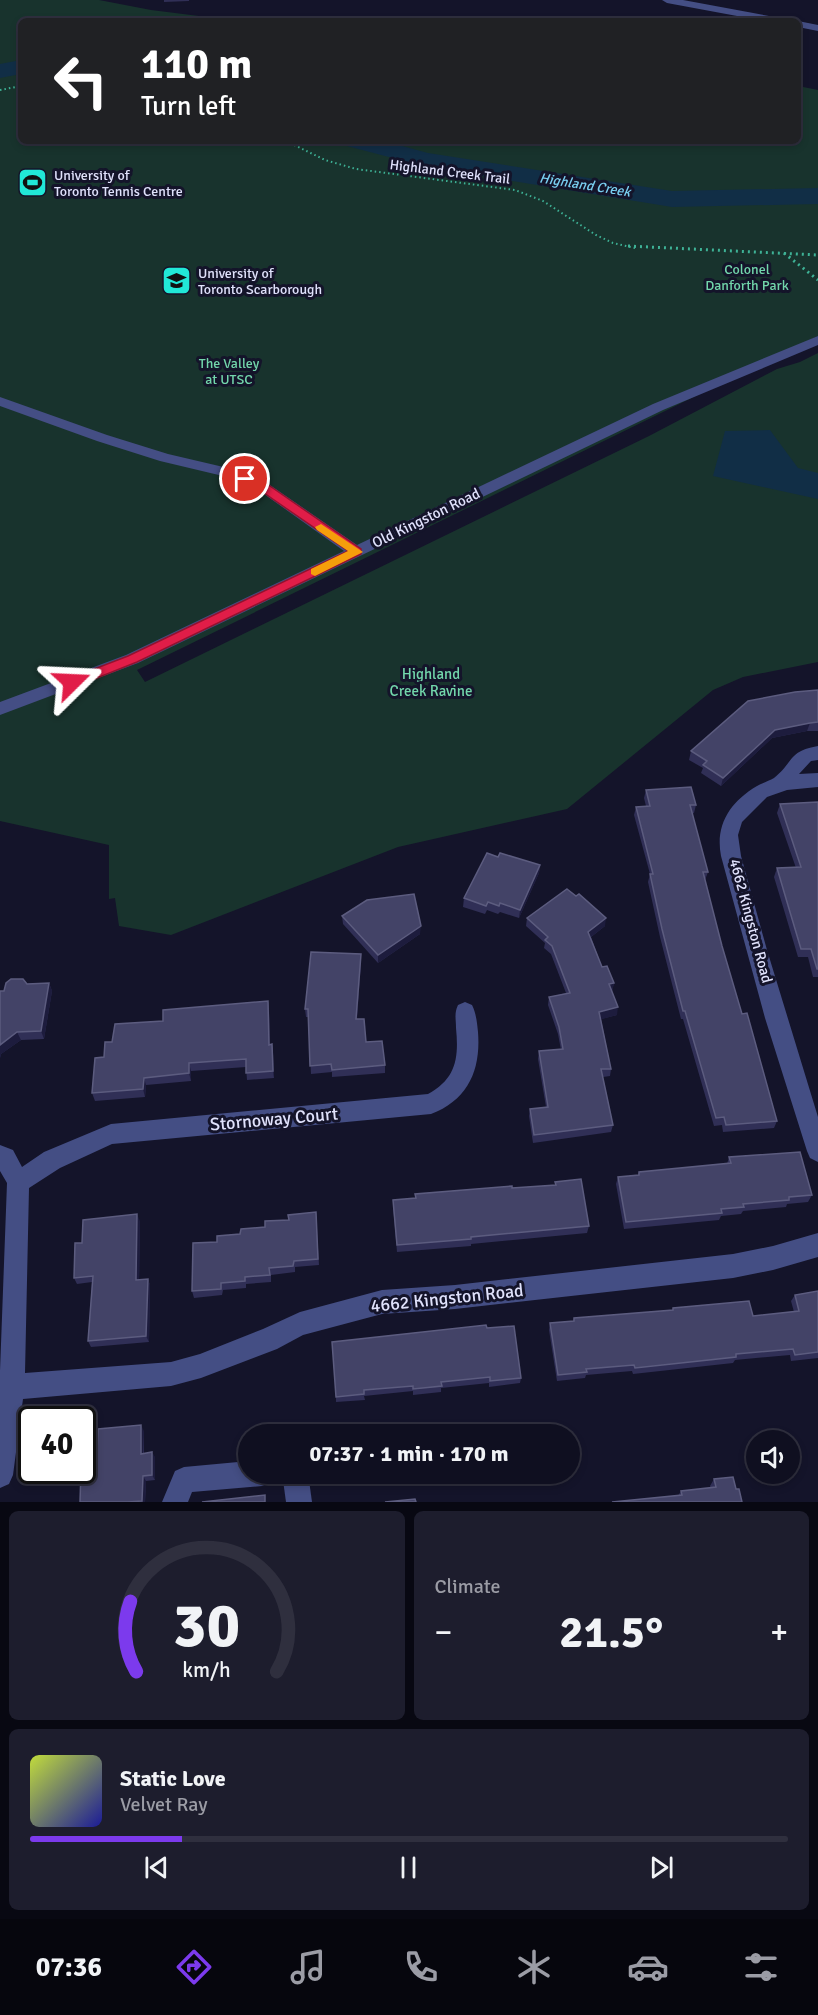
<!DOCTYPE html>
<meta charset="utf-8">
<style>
body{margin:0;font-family:Signika,sans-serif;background:#1d1d2d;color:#f1f3f6;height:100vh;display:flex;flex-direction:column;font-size:22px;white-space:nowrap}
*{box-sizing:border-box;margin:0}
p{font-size:20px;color:#9b9ca5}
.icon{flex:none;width:33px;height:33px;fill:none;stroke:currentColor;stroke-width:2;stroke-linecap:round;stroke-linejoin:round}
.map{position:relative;height:1502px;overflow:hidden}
.panel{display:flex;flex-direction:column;gap:9px;padding:9px;background:#080812;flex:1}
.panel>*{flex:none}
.hud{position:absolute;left:18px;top:18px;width:783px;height:126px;border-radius:9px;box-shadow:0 3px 9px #0003,0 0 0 2px #2f2f3e;background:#202124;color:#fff;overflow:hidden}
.fabs{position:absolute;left:746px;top:1430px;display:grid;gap:12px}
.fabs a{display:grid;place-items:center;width:54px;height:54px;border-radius:50%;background:#0f0f20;box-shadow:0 3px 9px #0003,0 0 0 2px #2f2f3e;font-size:30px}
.speed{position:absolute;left:18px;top:1406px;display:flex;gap:12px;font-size:30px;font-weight:700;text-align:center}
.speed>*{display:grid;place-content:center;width:78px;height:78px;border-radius:50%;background:#0f0f20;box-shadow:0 3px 9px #0003,0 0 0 2px #2f2f3e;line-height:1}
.speed .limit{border:3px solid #111;border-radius:9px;background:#fff;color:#111}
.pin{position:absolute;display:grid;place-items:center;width:51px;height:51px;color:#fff;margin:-26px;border:3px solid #fff;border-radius:50%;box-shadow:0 2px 6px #0007}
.me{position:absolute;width:66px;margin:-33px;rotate:69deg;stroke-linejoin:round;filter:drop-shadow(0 0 4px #0008)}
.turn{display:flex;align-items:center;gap:21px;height:126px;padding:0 24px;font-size:27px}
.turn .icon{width:78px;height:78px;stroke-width:2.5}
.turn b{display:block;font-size:42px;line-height:51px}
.big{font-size:45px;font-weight:700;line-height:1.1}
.panel .tile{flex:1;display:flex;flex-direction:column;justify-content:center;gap:9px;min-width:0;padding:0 21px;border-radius:9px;background:#1d1d2d}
.panel .dial{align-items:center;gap:0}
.dial svg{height:156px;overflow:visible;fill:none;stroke:#2f2f3e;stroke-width:7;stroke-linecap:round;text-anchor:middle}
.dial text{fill:#f1f3f6;stroke:none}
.song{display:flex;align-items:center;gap:18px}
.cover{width:72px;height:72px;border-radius:9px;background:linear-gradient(135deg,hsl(70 70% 55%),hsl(240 70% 35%))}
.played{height:6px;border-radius:3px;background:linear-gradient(90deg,#7c3aed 20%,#2f2f3e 20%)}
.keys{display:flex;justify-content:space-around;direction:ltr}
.heat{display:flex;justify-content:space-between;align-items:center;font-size:33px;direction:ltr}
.panel .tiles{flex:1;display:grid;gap:9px;grid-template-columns:1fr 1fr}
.tile:last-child{grid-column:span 2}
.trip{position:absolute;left:238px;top:1424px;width:342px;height:60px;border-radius:30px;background:#0f0f20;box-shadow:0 3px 9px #0003,0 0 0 2px #2f2f3e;font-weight:700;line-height:60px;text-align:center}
.dock{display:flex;height:96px;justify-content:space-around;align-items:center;background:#06060d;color:#9b9ca5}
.dock .icon{width:42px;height:42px}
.dock .current{color:#7c3aed}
.dock b{font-size:27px;color:#f1f3f6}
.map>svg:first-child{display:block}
.green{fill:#18332d}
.water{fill:#112e46}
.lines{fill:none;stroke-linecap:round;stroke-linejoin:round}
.river{fill:#112e46;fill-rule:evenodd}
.path-far1{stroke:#3eb296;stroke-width:2;stroke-dasharray:1.5 3;stroke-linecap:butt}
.path{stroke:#3eb296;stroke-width:3;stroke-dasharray:2 4;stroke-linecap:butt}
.minor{fill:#444e84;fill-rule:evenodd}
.wall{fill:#302f56}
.shaded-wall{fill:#1d1c3d}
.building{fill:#434367;stroke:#5c5c7f;stroke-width:1.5}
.route{fill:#e11d48;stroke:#92132f;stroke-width:1.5}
.slow{fill:#f59e0b}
.labels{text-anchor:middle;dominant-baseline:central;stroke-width:6;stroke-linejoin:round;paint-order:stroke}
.far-street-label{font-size:14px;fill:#e0e2fc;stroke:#14142a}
.far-poi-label{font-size:14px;fill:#e0e2fc;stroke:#14142a;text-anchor:start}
.far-water-label{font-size:14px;font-style:italic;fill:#79cff1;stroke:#14142a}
.far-park-label{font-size:14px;fill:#72d6ab;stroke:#14142a}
.street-label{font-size:15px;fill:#e0e2fc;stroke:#14142a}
.park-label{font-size:15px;fill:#72d6ab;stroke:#14142a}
.near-street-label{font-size:18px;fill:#e0e2fc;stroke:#14142a}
</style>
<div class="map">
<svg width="818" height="1502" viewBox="0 0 818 1502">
<rect width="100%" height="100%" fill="#14142a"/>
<path class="green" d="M 0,0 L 99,0 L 151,10 L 239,21 L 21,21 L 21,141 L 798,141 L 798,86 L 818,90 L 818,336 L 137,670 L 145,682 L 649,436 L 777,369 L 800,362 L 818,353 L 818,662 L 743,677 L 713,690 L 567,809 L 398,847 L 171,935 L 119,926 L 115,898 L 109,899 L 109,845 L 0,821 Z"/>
<path class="water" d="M 770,430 L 798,468 L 818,473 L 818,499 L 713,476 L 725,431 Z"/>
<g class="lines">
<g class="river">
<path d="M 21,60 L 21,74 L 0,78 L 0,64 Z"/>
<path d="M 344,141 L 384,141 L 428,153 L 672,191 L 818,188 L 818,204 L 672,207 L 427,167 L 347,146 Z"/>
</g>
<g class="path-far1">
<path d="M 0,90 L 21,86"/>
<path d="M 286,141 L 325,160 L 356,169 L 515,190 L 543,201 L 596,235 L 613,243 L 635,248"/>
</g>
<g class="path">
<path d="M 628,246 L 818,255"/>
<path d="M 784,253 L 818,280"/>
</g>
<g class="minor">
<path d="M 662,0 L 683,0 L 780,18 L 785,21 L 764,21 L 667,3 Z"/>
<path d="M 798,21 L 818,25 L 818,31 L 798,27 Z"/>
<path d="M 818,336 L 818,345 L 663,410 L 138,663 L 0,715 L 0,702 L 126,655 L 344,551 L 257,489 L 223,476 L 160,461 L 97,441 L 0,406 L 0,397 L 107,435 L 168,454 L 232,469 L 267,483 L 357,545 L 653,404 Z"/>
<path d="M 818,746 L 818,760 L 811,761 L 799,774 L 818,773 L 818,787 L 787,790 L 767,797 L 742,822 L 738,835 L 741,856 L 767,950 L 818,1117 L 818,1162 L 810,1158 L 807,1151 L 765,1018 L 721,856 C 715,825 730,802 757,786 C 762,783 769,781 774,778 C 794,762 788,751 818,746 Z"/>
<path d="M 465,1002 L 472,1005 C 476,1013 477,1022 478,1032 C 481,1070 468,1100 431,1114 L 112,1144 L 60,1168 L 29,1188 L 25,1373 L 171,1362 L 200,1354 L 263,1329 L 300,1312 L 382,1290 L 455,1285 L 733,1254 L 773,1246 L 818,1233 L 818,1257 L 773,1270 L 733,1278 L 455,1309 L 382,1314 L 303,1335 L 277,1349 L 201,1378 L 171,1386 L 23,1399 L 13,1475 L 9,1484 L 0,1488 L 0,1371 L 7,1183 L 0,1171 L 0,1145 L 13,1150 L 22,1167 L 44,1152 L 111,1124 L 428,1094 C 456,1079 459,1058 456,1028 C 456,1019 454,1013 458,1005 Z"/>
<path d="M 249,1461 L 249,1473 L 275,1473 L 271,1482 L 262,1486 L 192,1492 L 188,1502 L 162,1502 L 175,1471 L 184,1467 Z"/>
<path d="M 282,1473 L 308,1473 L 312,1502 L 286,1502 Z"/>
</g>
</g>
<g class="wall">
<path d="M 164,0 L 189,0 L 189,1 L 164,2 Z"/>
<path d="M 818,690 L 818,731 L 807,731 L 772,738 L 721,786 L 701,773 L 703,768 L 689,760 L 691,751 Z"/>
<path d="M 646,790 L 696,805 L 694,813 L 692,814 L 708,872 L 705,880 L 722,946 L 742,1014 L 777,1121 L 774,1128 L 723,1132 L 722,1125 L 714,1126 L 683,1019 L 681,1019 L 660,937 L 648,882 L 650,874 L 634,815 L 636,807 L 646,806 L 644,798 Z"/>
<path d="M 818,802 L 818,977 L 813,977 L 808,957 L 798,957 L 784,910 L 774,877 L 777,868 L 796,868 L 777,813 L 780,804 Z"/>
<path d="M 498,857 L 540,865 L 539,873 L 519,918 L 500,912 L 498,914 L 487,910 L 485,914 L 463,907 L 464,898 Z"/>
<path d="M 342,916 L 420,934 L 378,963 L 343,924 Z"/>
<path d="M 527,918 L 605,926 L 591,937 L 602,967 L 614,983 L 612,991 L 617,1015 L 601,1019 L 611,1069 L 610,1076 L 603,1077 L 613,1125 L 611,1132 L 533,1143 L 529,1116 L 530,1109 L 546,1107 L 538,1059 L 539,1051 L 561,1050 L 558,1034 L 548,1005 L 549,997 L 566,993 L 551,954 L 544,948 L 545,943 L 526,926 Z"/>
<path d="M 361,954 L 361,962 L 357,1019 L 366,1042 L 385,1065 L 385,1073 L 332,1077 L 332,1072 L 311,1074 L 308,1017 L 306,1017 L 305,1009 Z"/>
<path d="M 49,983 L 52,991 L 44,1039 L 21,1040 L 1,1054 L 0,1058 L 0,991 L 4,991 L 27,984 Z"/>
<path d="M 268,1001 L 269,1009 L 270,1045 L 272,1044 L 273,1052 L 274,1078 L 247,1080 L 246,1067 L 191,1071 L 191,1081 L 146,1085 L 145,1097 L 95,1101 L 92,1093 L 104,1057 L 112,1042 L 163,1021 Z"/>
<path d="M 729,1157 L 812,1195 L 808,1202 L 787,1204 L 786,1207 L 743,1211 L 741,1214 L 721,1216 L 719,1220 L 624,1229 L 616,1184 L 618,1177 L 638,1175 L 639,1172 L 727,1164 Z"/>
<path d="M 555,1182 L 589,1226 L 587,1233 L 471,1244 L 471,1246 L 397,1252 L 393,1206 L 512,1188 L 555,1185 Z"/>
<path d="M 316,1212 L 319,1265 L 295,1267 L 295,1272 L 271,1275 L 271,1282 L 246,1284 L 246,1288 L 223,1290 L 222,1295 L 194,1298 L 192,1291 L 217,1242 Z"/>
<path d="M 140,1221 L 139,1280 L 148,1279 L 150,1285 L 149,1342 L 91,1347 L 88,1341 L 92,1282 L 77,1284 L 74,1278 L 82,1243 Z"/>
<path d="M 818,1291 L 818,1358 L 791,1361 L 790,1355 L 735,1360 L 733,1363 L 633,1374 L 632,1371 L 586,1375 L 585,1378 L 557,1381 L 549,1330 L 550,1323 L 573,1321 L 574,1318 L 672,1311 L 673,1308 L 753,1316 L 794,1312 L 791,1301 L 795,1295 Z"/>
<path d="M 487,1328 L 521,1378 L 520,1383 L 489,1387 L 489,1383 L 441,1388 L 441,1392 L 413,1395 L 413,1391 L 364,1396 L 365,1400 L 336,1402 L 336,1397 Z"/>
<path d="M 144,1431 L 144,1453 L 155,1457 L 155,1480 L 146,1481 L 145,1502 L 80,1502 L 97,1453 Z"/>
<path d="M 714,1479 L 736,1489 L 678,1496 L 681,1491 L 711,1488 L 710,1486 Z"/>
</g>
<g class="shaded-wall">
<path d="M 810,723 L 807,731 L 772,738 L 721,786 L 723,778 L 775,730 Z"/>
<path d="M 540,865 L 539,873 L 519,918 L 520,910 Z"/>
<path d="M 606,918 L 605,926 L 587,940 L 588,932 Z"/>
<path d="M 421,926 L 420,934 L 378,963 L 378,955 Z"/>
<path d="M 361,954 L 361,962 L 356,1027 L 356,1019 Z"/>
<path d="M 49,983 L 52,991 L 44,1039 L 41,1031 Z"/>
<path d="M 614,983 L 612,991 L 607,992 L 609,984 Z"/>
<path d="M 268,1001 L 269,1009 L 270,1052 L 269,1045 Z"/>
<path d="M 618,1007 L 617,1015 L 598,1020 L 599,1012 Z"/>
<path d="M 17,1032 L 21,1040 L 1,1054 L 0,1058 L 0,1045 Z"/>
<path d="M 272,1044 L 273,1052 L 274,1078 L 273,1071 Z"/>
<path d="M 189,1063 L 191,1071 L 191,1081 L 189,1073 Z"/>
<path d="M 144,1078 L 146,1085 L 145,1097 L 143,1089 Z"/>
<path d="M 137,1214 L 140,1221 L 139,1287 L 136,1280 Z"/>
<path d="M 148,1279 L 150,1285 L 149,1342 L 146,1336 Z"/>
<path d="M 141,1425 L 144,1431 L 143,1459 L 141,1454 Z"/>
<path d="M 152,1452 L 155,1457 L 155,1480 L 152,1475 Z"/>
<path d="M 143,1476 L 146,1481 L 145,1502 L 143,1502 L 142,1501 Z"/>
</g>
<g class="building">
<path d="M 818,690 L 818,722 L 810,723 L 775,730 L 723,778 L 703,765 L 707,761 L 691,751 L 748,701 L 795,692 Z"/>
<path d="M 691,787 L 696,805 L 690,805 L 708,872 L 703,872 L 722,946 L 742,1014 L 747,1013 L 777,1121 L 726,1125 L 724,1117 L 716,1118 L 685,1011 L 683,1011 L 662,929 L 650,874 L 653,874 L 636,807 L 650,806 L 646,790 Z"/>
<path d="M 818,802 L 818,969 L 817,969 L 811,949 L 801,949 L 787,902 L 777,868 L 801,867 L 780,804 Z"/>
<path d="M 487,853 L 498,857 L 500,853 L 540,865 L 520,910 L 500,903 L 499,906 L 488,902 L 486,906 L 464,898 Z"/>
<path d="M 567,889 L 576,896 L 579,894 L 606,918 L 588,932 L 602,967 L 607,966 L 614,983 L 609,984 L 618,1007 L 599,1012 L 611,1069 L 601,1069 L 613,1125 L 534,1135 L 530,1109 L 548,1107 L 539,1051 L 563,1049 L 559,1027 L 549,997 L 570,993 L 552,946 L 545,940 L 548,937 L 527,918 Z"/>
<path d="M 414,894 L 421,926 L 378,955 L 342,916 L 367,900 Z"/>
<path d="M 311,952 L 361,954 L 356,1019 L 364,1019 L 366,1042 L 382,1041 L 385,1065 L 332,1070 L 331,1064 L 310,1066 L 308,1009 L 305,1009 Z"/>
<path d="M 11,979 L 23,979 L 27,984 L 49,983 L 41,1031 L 17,1032 L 0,1045 L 0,991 L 4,991 L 6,983 Z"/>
<path d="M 268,1001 L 269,1045 L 272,1044 L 273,1071 L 246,1073 L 246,1059 L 189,1063 L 189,1073 L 144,1078 L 143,1089 L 92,1093 L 95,1058 L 104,1057 L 105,1042 L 112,1042 L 115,1024 L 163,1021 L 163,1010 Z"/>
<path d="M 800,1152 L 812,1195 L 789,1197 L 789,1200 L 743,1204 L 744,1207 L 721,1209 L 722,1213 L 626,1222 L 618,1177 L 639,1175 L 639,1172 L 731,1163 L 729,1157 Z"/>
<path d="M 581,1179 L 589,1226 L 471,1237 L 471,1239 L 397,1245 L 393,1200 L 416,1198 L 415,1194 L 512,1186 L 512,1188 L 556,1185 L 555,1182 Z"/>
<path d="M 316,1212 L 318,1259 L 294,1261 L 293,1266 L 269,1268 L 270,1275 L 245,1277 L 245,1281 L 221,1283 L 221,1289 L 192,1291 L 193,1243 L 217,1242 L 217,1236 L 240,1234 L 241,1229 L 265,1227 L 265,1221 L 289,1220 L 288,1215 Z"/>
<path d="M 137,1214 L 136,1280 L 148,1279 L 146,1336 L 88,1341 L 93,1276 L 74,1278 L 75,1243 L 82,1243 L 83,1220 Z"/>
<path d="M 818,1291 L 818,1352 L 795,1355 L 793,1349 L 736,1354 L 736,1357 L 635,1368 L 634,1365 L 586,1369 L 587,1372 L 558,1375 L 550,1323 L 574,1321 L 574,1318 L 673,1310 L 673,1308 L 749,1301 L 753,1316 L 799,1311 L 795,1295 Z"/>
<path d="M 486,1325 L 487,1328 L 514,1326 L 521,1378 L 490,1381 L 490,1377 L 441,1382 L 442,1386 L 413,1389 L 413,1386 L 364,1390 L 364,1394 L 336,1397 L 332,1342 Z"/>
<path d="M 141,1425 L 141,1454 L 152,1452 L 152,1475 L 143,1476 L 142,1501 L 128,1502 L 80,1502 L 81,1470 L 82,1470 L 82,1455 L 97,1453 L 98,1429 Z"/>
<path d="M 733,1477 L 736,1489 L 739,1489 L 742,1502 L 612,1502 L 682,1495 L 681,1491 L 716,1487 L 714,1479 Z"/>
<path d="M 265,1495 L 265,1502 L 202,1502 Z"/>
<path d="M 415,1499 L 416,1502 L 385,1502 Z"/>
</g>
<path class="route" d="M 245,476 L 267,484 L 361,549 L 361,554 L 137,662 L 77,686 L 68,686 L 66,682 L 68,679 L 128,656 L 348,551 L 258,489 L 241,482 L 241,477 Z"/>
<path class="slow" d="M 321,524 L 363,552 L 315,576 L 311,574 L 311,569 L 348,551 L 317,530 L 315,527 Z"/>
<defs>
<symbol id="stadium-square" viewBox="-11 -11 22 22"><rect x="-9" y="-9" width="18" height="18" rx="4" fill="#21e8d7" stroke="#14142a"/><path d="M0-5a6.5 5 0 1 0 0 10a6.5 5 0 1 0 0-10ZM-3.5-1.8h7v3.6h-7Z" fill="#111"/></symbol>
<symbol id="university-square" viewBox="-11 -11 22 22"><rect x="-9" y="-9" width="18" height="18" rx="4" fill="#21e8d7" stroke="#14142a"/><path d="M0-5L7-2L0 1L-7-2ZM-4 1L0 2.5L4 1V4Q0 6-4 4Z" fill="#111"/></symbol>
</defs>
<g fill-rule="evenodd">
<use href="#stadium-square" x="16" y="166" width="33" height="33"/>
<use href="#university-square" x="160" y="264" width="33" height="33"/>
</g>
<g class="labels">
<g class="far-street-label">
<text transform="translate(450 172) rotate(7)">Highland Creek Trail</text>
</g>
<g class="far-poi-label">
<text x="54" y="175">University of<tspan x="54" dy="16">Toronto Tennis Centre</tspan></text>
<text x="198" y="273">University of<tspan x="198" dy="16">Toronto Scarborough</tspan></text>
</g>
<g class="far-water-label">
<text transform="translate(585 185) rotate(9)">Highland Creek</text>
</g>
<g class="far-park-label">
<text x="747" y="269">Colonel<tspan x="747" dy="16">Danforth Park</tspan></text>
<text x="229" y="363">The Valley<tspan x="229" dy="16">at UTSC</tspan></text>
</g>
<g class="street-label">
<text transform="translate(426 518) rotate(-26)">Old Kingston Road</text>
<text transform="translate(751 921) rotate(75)">4662 Kingston Road</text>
</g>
<g class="park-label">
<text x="431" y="674">Highland<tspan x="431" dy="17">Creek Ravine</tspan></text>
</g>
<g class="near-street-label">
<text transform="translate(274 1119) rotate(-5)">Stornoway Court</text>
<text transform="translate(447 1298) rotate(-6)">4662 Kingston Road</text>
</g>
</g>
</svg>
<div class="fabs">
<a><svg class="icon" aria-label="sound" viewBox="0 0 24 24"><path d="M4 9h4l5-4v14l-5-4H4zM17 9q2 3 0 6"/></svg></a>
</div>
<div class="speed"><div class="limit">40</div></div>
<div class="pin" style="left:245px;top:479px;background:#d93025"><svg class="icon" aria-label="arrive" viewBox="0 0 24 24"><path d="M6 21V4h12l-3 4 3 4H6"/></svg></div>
<svg class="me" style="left:72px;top:682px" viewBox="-20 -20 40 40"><path d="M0-17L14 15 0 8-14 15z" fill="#e11d48" stroke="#fff" stroke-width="4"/></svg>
<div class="trip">07:37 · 1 min · 170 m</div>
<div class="hud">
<div class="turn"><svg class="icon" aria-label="left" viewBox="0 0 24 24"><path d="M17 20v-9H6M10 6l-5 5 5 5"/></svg><div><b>110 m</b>Turn left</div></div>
</div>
</div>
<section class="panel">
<div class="tiles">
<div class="tile dial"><svg viewBox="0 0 100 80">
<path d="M14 69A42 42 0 1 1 86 69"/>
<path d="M14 69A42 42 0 0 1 11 33" stroke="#7c3aed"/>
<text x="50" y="56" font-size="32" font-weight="700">30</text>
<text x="50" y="72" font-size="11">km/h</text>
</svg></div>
<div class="tile"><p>Climate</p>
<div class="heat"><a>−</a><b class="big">21.5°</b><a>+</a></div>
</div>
<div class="tile">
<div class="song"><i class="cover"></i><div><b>Static Love</b><p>Velvet Ray</p></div></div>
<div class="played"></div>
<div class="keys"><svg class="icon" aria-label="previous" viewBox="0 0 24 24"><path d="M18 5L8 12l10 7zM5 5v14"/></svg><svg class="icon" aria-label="pause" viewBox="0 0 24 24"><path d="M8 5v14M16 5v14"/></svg><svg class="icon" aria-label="next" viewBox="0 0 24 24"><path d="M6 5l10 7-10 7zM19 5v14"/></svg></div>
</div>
</div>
</section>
<nav class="dock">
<b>07:36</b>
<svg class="icon current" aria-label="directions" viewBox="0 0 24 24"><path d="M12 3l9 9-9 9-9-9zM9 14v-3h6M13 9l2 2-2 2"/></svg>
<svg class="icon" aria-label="music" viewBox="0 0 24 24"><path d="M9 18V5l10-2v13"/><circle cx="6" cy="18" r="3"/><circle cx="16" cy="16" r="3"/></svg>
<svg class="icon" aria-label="phone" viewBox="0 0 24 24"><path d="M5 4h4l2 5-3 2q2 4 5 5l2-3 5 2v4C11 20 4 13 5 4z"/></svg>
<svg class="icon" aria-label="climate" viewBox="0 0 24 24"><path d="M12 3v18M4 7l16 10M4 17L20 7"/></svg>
<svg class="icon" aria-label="car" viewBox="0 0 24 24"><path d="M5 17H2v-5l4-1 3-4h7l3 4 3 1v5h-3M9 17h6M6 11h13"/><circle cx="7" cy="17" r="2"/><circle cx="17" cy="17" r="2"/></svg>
<svg class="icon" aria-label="filters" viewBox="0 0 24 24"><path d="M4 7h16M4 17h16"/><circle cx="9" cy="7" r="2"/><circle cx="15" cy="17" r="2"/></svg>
</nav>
